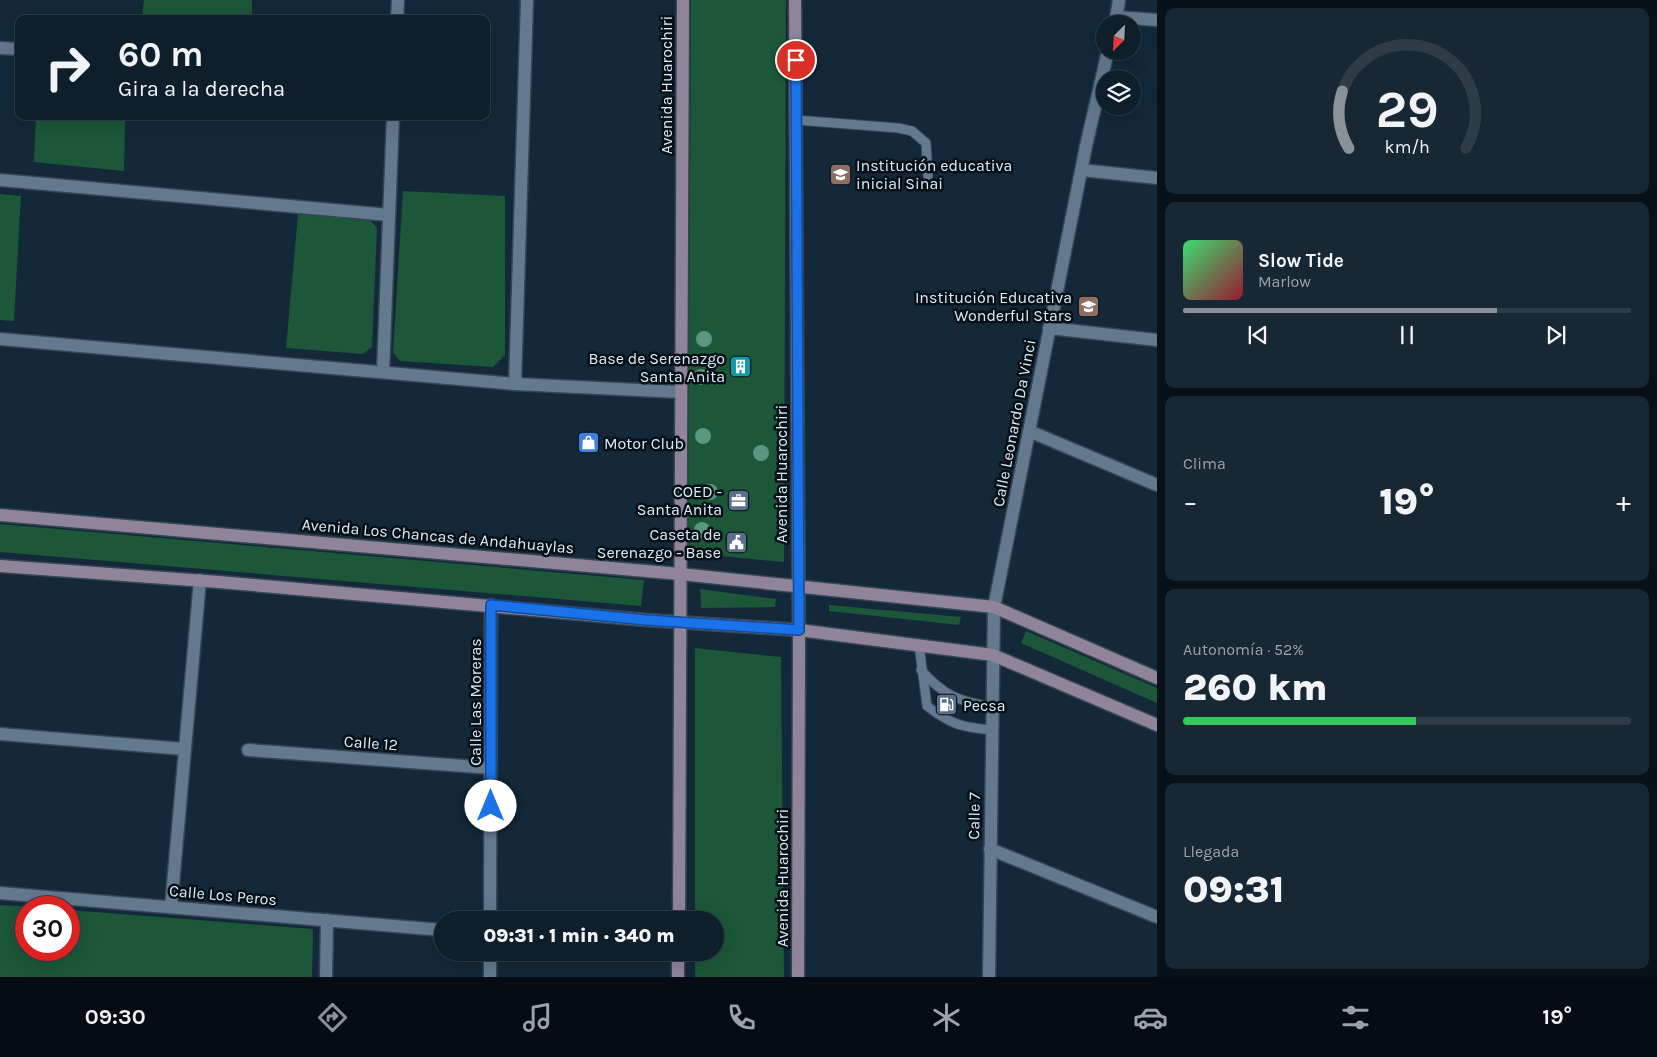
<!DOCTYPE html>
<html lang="es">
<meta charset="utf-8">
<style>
body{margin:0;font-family:Karla,sans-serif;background:#172733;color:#f1f3f6;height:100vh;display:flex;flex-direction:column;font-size:19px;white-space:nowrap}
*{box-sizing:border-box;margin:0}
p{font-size:16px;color:#9ba2a9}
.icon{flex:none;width:28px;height:28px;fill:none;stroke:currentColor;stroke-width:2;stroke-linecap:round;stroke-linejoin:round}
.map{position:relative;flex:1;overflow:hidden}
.details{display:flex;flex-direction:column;gap:8px;padding:8px;background:#081018;width:500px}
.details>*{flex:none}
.guide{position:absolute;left:15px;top:15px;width:475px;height:105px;border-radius:10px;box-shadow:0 5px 20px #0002,0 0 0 1px #2e3c47;background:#0e1e2b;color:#f1f3f6;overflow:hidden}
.needle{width:32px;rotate:204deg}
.controls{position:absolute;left:1096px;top:15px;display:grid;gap:10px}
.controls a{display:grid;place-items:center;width:45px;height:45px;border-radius:50%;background:#0e1e2b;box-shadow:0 5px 20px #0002,0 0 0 1px #2e3c47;font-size:25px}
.speed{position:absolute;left:15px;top:896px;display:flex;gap:10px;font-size:25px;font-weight:700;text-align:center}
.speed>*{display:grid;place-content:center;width:65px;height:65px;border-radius:50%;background:#0e1e2b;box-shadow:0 5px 20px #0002,0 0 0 1px #2e3c47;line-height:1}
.speed .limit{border:8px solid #d22;background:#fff;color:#111}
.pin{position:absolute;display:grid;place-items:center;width:42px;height:42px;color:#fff;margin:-21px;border:2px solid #fff;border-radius:50%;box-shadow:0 1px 5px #0007}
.me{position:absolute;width:55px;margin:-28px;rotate:0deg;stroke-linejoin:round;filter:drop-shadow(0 0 4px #0008)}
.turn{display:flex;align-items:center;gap:18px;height:105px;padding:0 20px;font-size:22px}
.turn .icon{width:65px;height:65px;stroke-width:2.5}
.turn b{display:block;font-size:35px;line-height:42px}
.big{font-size:38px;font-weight:800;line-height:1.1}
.details .widget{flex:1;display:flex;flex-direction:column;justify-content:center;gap:8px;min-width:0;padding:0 18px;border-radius:10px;background:#172733}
.details .dial{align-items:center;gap:0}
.dial svg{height:130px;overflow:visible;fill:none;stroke:#2e3c47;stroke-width:7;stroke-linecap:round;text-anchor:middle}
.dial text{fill:#f1f3f6;stroke:none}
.song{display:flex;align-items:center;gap:15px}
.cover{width:60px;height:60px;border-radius:8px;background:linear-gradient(135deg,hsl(140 70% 55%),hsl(350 70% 35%))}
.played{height:5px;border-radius:2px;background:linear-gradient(90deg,#8c9099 70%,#2e3c47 70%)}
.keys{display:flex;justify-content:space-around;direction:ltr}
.heat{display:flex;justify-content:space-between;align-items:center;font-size:28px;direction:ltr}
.charge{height:8px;border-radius:4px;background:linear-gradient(90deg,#34c759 52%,#2e3c47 0)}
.trip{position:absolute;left:434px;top:911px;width:290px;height:50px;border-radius:25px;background:#0e1e2b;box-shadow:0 5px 20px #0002,0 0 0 1px #2e3c47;font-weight:800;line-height:50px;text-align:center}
.dock{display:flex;height:80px;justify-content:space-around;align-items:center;background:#060c11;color:#9ba2a9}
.dock .icon{width:35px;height:35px}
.dock .active{color:#8c9099}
.dock b{font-size:22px;color:#f1f3f6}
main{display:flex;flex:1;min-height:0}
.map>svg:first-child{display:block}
.green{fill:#1b5738}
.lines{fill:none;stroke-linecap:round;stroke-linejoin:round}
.lane-casing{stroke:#354554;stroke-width:11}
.street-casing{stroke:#354554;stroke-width:15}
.secondary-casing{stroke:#354554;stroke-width:15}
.lane{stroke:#62798e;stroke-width:9}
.street{stroke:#62798e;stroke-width:12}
.secondary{stroke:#8f8499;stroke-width:12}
.tree{fill:#59977f}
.route-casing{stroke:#114b97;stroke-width:12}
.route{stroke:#1a73e8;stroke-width:9}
.labels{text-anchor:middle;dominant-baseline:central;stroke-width:5;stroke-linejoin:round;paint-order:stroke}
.street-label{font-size:16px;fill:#deebf7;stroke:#071017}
.poi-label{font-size:16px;fill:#deebf7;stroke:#071017;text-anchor:end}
</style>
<main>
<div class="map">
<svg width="1157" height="977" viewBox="0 0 1157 977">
<rect width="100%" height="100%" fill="#132839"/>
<g class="green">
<path d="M 144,0 L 252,0 L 252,19 L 142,19 Z"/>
<path d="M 691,0 L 786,0 L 784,562 L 688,553 Z"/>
<path d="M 36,116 L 125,116 L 124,171 L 34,162 Z"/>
<path d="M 403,191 L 505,196 L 505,355 L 493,367 L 400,361 L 393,352 Z"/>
<path d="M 0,194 L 21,196 L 14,321 L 0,320 Z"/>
<path d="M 298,214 L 370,220 L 377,228 L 372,347 L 363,354 L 286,348 Z"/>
<path d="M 0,524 L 644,580 L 641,606 L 0,552 Z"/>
<path d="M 700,589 L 776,599 L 775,607 L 701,608 Z"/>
<path d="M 829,605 L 961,617 L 959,625 L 829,611 Z"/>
<path d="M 1026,631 L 1157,688 L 1157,703 L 1021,643 Z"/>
<path d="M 695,648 L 781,657 L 784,977 L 695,977 L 695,953 L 715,952 L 715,920 L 695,920 Z"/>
<path d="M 0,905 L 36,907 L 26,908 L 26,950 L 69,950 L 69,910 L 313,929 L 312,977 L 0,977 Z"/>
</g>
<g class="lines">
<defs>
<g id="lane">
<path d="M 796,120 L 898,128 L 912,131 L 926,143 L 928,176"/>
<path d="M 919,645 L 927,706 C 952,725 961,727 992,730"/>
<path d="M 921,670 C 944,696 958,701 992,707"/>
</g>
<g id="street">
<path d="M 1117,17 L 1157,20"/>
<path d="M 397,19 L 398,0"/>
<path d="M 1115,24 L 1119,0"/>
<path d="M 0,48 L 19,49"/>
<path d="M 1082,170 L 1157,178"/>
<path d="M 0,180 L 389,215"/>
<path d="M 1049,328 L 1157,340"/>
<path d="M 0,339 L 515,384 L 680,392"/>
<path d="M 383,372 L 393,116"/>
<path d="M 515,384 L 527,0"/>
<path d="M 1029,431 L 1157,485"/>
<path d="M 0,734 L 184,749"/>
<path d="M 248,750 L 491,768"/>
<path d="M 990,849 L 1157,917"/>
<path d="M 0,893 L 442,930"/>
<path d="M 171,907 L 200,580"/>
<path d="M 490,920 L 491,605"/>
<path d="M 326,977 L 327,920"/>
<path d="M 490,977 L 490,952"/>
<path d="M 989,977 L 994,607 L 1086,146 L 1108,51"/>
</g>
<g id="secondary">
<path d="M 795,0 L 799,648 L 798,977"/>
<path d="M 0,515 L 680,574 L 994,607 L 1157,678"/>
<path d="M 0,566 L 219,582 L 646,620 L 799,630 L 993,655 L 1157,725"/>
<path d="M 679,920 L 683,0"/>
<path d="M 678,977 L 678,952"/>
</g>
</defs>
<use href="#lane" class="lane-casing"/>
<use href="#street" class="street-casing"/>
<use href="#secondary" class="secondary-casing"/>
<use href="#lane" class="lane"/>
<use href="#street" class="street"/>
<use href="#secondary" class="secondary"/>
</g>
<g class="tree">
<circle cx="704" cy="339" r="8"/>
<circle cx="701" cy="377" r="8"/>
<circle cx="703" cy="436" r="8"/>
<circle cx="761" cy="453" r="8"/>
<circle cx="710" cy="492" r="8"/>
<circle cx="702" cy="530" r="8"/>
</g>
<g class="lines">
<defs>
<path id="route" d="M 491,806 L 491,605 L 646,620 L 799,630 L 796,60"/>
</defs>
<use href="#route" class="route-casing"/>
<use href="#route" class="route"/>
</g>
<defs>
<symbol id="school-square" viewBox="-11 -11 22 22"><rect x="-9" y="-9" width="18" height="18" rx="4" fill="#8d6e63" stroke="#071017"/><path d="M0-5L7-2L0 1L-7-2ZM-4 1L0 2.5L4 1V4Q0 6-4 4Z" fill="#fff"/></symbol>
<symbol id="building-square" viewBox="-11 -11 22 22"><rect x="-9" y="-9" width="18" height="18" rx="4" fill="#0f9aa8" stroke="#071017"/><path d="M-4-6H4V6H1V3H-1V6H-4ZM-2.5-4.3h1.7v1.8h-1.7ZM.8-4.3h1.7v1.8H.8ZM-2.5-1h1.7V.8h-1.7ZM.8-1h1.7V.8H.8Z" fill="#fff"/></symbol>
<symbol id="shop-square" viewBox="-11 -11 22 22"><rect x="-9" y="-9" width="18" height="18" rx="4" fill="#3f7fe0" stroke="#071017"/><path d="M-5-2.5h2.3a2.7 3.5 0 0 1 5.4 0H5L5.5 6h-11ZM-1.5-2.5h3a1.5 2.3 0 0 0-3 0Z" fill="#fff"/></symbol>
<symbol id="office-square" viewBox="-11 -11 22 22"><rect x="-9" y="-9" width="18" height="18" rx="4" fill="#5c6f8a" stroke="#071017"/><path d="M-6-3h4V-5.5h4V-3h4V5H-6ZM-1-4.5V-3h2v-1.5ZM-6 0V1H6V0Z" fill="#fff"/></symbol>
<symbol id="civic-square" viewBox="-11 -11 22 22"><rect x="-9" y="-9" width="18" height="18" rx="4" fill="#5c6f8a" stroke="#071017"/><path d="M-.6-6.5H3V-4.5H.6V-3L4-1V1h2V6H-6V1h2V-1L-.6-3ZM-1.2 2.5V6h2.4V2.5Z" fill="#fff"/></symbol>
<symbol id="fuel-square" viewBox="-11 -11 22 22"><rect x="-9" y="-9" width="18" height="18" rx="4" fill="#5c6f8a" stroke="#071017"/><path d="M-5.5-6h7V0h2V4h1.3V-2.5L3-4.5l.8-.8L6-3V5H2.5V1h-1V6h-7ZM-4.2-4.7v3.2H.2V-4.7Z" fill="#fff"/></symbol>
</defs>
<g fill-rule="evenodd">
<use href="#school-square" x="828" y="162" width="25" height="25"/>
<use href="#school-square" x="1076" y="294" width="25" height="25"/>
<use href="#building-square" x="728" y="354" width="25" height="25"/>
<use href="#shop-square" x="576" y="430" width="25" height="25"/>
<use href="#office-square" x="726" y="488" width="25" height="25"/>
<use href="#civic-square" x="724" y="530" width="25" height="25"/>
<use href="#fuel-square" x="934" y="692" width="25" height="25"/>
</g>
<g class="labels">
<g class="street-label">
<text transform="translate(666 85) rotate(-90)">Avenida Huarochiri</text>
<text transform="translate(1014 423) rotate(-79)">Calle Leonardo Da Vinci</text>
<text transform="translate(781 474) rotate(-90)">Avenida Huarochiri</text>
<text transform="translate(438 536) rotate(5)">Avenida Los Chancas de Andahuaylas</text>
<text transform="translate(475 702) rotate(-90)">Calle Las Moreras</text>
<text transform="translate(371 743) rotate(4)">Calle 12</text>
<text transform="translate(974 816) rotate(-89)">Calle 7</text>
<text transform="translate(782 878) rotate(-90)">Avenida Huarochiri</text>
<text transform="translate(223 895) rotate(5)">Calle Los Peros</text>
</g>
<g class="poi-label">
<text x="856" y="165" text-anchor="start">Institución educativa<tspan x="856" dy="18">inicial Sinai</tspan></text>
<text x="1072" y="297">Institución Educativa<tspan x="1072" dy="18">Wonderful Stars</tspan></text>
<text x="725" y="358">Base de Serenazgo<tspan x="725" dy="18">Santa Anita</tspan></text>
<text x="604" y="443" text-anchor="start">Motor Club</text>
<text x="722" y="491">COED -<tspan x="722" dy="18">Santa Anita</tspan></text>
<text x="721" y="534">Caseta de<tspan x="721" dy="18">Serenazgo - Base</tspan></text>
<text x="963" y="705" text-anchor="start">Pecsa</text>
</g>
</g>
</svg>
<div class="controls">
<a><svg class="needle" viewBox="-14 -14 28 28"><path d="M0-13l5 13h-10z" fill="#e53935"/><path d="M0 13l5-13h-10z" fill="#9ba2a9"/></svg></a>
<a><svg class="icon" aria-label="layers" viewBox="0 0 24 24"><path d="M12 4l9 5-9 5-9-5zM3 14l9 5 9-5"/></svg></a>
</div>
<div class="speed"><div class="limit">30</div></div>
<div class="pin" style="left:796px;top:60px;background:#d93025"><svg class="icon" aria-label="arrive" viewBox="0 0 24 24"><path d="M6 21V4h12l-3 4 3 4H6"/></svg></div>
<svg class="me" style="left:491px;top:806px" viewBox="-20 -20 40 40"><circle r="19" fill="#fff"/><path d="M0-13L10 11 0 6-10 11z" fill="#1a73e8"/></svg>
<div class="trip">09:31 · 1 min · 340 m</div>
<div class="guide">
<div class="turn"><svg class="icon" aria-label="right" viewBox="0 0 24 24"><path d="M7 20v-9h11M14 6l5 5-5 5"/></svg><div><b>60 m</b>Gira a la derecha</div></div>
</div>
</div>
<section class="details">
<div class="widget dial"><svg viewBox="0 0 100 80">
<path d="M14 69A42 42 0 1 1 86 69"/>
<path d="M14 69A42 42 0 0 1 10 34" stroke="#8c9099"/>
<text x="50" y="56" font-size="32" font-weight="700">29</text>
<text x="50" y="72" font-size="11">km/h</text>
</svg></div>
<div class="widget">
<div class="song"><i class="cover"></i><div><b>Slow Tide</b><p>Marlow</p></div></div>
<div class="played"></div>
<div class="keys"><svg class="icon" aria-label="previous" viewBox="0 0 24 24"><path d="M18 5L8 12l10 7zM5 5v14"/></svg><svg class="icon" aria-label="pause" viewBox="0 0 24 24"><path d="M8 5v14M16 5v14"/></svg><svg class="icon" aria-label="next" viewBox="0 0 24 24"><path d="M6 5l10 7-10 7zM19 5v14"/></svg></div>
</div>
<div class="widget"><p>Clima</p>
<div class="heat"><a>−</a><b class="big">19°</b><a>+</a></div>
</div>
<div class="widget"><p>Autonomía · 52%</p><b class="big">260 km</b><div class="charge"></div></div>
<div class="widget"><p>Llegada</p><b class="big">09:31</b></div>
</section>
</main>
<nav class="dock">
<b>09:30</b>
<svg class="icon active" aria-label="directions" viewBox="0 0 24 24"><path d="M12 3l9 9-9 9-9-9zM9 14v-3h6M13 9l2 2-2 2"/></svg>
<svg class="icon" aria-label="music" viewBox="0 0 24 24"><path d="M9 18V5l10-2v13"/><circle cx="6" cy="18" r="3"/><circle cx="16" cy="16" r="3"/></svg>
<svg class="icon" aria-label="phone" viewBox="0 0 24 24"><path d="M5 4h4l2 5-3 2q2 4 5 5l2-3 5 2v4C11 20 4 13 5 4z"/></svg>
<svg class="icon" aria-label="climate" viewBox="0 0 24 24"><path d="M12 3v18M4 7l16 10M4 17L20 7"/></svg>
<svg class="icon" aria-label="car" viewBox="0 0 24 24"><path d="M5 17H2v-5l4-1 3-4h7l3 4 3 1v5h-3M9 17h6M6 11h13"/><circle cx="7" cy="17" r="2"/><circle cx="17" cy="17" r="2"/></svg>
<svg class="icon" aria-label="filters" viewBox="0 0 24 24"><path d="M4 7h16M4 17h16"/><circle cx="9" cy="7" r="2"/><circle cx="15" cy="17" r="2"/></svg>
<b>19°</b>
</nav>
